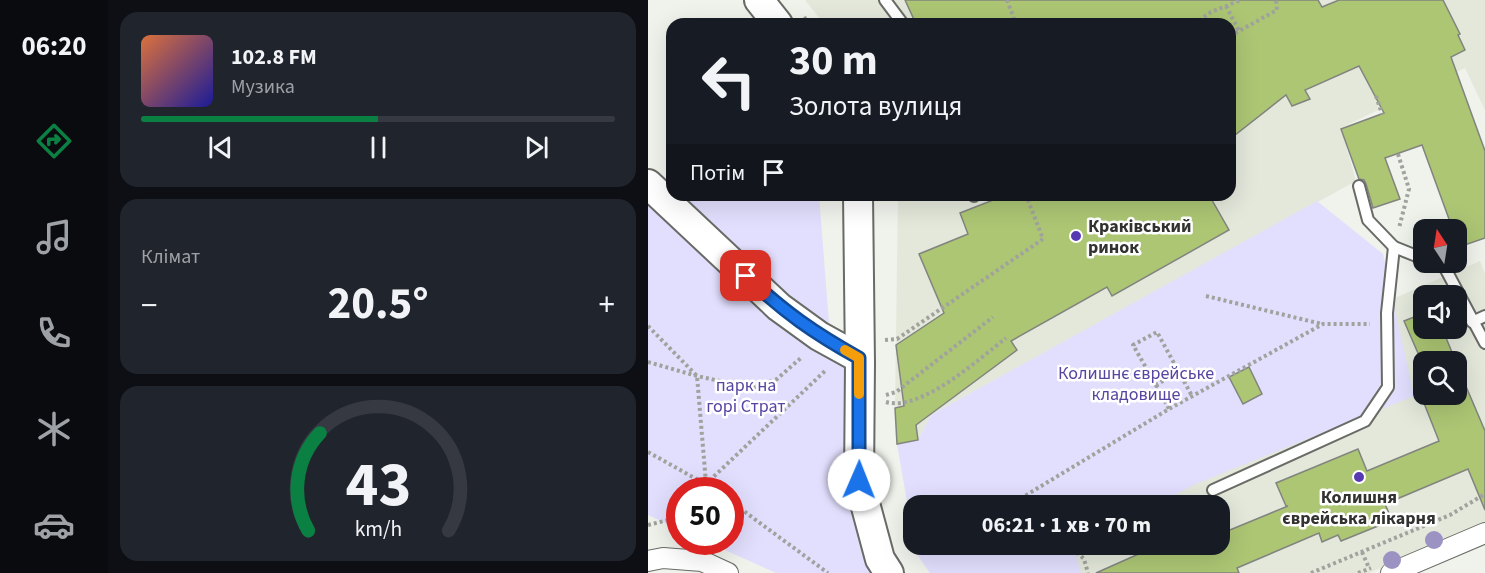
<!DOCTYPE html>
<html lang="uk">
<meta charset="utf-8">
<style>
body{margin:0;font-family:"Source Sans 3",sans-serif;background:#20242c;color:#f1f3f6;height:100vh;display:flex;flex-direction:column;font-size:22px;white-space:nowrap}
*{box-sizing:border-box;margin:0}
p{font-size:20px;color:#9ea1a6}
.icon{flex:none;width:33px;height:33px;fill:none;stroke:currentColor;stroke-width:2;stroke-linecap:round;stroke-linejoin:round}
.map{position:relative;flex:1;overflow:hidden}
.details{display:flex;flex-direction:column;gap:12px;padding:12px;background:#0d0f14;width:540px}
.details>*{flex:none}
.banner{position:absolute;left:18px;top:18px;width:570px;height:183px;border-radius:18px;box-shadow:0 6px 24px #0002;background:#171b24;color:#f1f3f6;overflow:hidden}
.needle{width:39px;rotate:348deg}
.tools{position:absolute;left:765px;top:219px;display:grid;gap:12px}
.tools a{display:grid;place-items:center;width:54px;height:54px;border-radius:12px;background:#171b24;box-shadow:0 6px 24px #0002;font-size:30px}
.speed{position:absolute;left:18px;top:477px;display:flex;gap:12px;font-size:30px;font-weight:700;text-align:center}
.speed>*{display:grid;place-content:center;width:78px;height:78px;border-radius:50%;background:#171b24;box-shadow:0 6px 24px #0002;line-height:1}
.speed .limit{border:9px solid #d22;background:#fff;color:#111}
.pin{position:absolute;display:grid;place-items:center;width:51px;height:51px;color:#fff;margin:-26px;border-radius:12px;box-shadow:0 3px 9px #0006}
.me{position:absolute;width:66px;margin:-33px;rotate:1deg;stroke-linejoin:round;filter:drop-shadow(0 0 4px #0008)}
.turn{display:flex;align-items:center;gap:21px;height:126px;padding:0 24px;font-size:27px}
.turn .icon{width:78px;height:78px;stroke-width:2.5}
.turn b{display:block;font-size:42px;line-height:51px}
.then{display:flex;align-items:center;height:57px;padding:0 24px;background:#0003;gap:12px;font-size:22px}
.big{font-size:45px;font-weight:700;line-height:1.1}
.details .tile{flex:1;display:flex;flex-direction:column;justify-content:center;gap:9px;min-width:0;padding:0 21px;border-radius:18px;background:#20242c}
.details .dial{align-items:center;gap:0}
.dial svg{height:156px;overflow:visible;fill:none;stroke:#363941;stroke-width:7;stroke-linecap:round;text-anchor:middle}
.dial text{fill:#f1f3f6;stroke:none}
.song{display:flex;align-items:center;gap:18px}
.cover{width:72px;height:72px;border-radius:9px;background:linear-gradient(135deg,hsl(20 70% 55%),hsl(240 70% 35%))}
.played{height:6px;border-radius:3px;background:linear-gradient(90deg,#0b8043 50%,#363941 50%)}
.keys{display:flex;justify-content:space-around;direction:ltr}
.heat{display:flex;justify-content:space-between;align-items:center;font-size:33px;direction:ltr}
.trip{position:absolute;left:255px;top:495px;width:327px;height:60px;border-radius:18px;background:#171b24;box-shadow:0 6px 24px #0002;font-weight:700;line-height:60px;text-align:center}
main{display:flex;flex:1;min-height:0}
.tabs{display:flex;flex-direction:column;width:108px;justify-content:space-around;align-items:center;background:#090b0e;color:#9ea1a6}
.tabs .icon{width:42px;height:42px}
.tabs .current{color:#0b8043}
.tabs b{font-size:27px;color:#f1f3f6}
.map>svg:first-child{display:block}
.built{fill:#e3e8db;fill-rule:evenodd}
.green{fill:#e1dffd}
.building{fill:#acc674;stroke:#82847f;stroke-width:1.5}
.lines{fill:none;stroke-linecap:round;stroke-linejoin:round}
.lane-casing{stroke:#696b66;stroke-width:14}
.street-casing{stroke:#696b66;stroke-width:22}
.secondary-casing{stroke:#696b66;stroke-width:32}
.path{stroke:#a1a29e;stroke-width:4;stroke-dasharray:3 3;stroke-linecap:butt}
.lane{stroke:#fff;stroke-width:10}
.street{stroke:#fff;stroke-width:20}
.secondary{stroke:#fff;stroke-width:28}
.tree{fill:#9c93c3}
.route-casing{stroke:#114b97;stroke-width:15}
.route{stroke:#1a73e8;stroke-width:10}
.slow{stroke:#f59e0b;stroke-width:10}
.poi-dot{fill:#573ab2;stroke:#fff;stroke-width:2}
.labels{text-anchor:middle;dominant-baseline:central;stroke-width:5;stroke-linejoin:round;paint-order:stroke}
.poi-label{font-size:18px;font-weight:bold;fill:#323330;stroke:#fff;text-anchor:start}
.park-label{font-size:18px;fill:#5745a1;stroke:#fff}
</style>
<main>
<nav class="tabs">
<b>06:20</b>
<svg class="icon current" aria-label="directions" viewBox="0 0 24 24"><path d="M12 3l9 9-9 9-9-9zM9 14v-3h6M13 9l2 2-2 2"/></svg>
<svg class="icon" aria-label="music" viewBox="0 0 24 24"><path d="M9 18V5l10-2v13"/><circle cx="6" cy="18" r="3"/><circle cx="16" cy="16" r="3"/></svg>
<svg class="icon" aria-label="phone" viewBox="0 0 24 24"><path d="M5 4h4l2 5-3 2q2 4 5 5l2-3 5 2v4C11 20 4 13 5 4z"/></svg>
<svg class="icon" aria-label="climate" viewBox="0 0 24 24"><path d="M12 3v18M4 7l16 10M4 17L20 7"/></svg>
<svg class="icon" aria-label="car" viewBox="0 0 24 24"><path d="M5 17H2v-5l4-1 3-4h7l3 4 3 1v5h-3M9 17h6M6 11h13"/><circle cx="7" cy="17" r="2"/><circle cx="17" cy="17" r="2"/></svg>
</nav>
<section class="details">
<div class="tile">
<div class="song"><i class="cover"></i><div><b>102.8 FM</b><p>Музика</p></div></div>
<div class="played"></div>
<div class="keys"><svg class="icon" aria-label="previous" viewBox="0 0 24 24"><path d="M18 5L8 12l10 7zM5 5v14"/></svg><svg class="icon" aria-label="pause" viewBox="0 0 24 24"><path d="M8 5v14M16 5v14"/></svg><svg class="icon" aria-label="next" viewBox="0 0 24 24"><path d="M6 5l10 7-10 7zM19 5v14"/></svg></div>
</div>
<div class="tile"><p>Клімат</p>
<div class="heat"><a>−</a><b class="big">20.5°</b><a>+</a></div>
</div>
<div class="tile dial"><svg viewBox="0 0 100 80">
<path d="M14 69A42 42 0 1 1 86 69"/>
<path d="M14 69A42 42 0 0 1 20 19" stroke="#0b8043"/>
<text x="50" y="56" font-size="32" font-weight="700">43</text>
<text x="50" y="72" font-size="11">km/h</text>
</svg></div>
</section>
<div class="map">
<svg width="837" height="573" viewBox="0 0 837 573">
<rect width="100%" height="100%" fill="#f0f2ec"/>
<g class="built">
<path d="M 157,0 L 837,0 L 837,110 L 817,68 L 693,128 L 708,181 L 283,415 L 270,440 L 249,444 L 247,408 L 250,195 L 582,195 L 582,24 L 176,24 Z"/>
<path d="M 832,261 L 837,274 L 837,526 L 721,573 L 425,573 L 417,544 L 572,544 L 572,506 L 497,505 L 735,303 ZM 776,296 L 808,296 L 808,328 L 776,328 ZM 776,362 L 808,362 L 808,394 L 776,394 Z"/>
</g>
<g class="green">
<path d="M 56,195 L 171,195 L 183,349 L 202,369 L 229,573 L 128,573 L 59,542 L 82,542 L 82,490 L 32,490 L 31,529 L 0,515 L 0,203 Z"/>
<path d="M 669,201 L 735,254 L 766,396 L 550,483 L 507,505 L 266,506 L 265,536 L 249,444 L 270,440 L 283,415 Z"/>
<path d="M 267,545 L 267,544 L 444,545 L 428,555 L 433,573 L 282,573 L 268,553 Z"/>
</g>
<g class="building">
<path d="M 257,0 L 670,0 L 674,7 L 691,0 L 795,0 L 812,34 L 810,35 L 817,50 L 803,57 L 837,151 L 837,238 L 808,248 L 808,230 L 805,230 L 774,145 L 737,158 L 752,199 L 725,208 L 718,184 L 716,180 L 711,179 L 693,129 L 736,113 L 711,66 L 657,90 L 662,99 L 644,106 L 638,95 L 582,139 L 582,24 L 268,24 Z"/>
<path d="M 358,195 L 561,195 L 581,230 L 464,296 L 459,287 L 363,341 L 369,350 L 268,425 L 270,440 L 249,444 L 247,408 L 256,406 L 248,345 L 296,313 L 271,254 L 320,234 L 312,213 Z"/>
<path d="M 776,313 L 776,328 L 794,328 L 808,362 L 776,362 L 776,367 L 756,321 Z"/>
<path d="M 808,363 L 837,431 L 837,510 L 820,469 L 737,504 L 741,513 L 727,519 L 730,526 L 693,541 L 690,535 L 674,542 L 671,533 L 589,568 L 591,573 L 448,573 L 513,544 L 572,544 L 572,534 L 640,506 L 638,506 L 628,483 L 710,449 L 719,471 L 791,441 L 770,388 L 776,386 L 776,394 L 808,394 Z"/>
<path d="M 601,367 L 614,394 L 595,404 L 581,377 Z"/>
</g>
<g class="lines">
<defs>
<g id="lane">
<path d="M 237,0 L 255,24"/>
<path d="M 711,186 L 720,220 L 746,247"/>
<path d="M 326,195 L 326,196"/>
<path d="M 784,262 L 797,268 L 837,343"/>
<path d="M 824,322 L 837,316"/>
<path d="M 565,490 L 717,421 L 740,387 L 739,313 L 746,247 L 776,259"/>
</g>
<g id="street">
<path d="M 0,561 L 15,558 L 54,561 L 80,573"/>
<path d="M 743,573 L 837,533"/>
</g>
<g id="secondary">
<path d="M 111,0 L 130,24"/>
<path d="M 0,184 L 131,307 L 171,336 L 211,358"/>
<path d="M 210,195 L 212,363 L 211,481 L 232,559 L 241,573"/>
</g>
</defs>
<use href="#lane" class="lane-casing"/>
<use href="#street" class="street-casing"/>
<use href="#secondary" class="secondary-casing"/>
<g class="path">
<path d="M 359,0 L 368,24"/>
<path d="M 578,6 L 591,31"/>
<path d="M 156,17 L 161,24"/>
<path d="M 546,24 L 563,12 L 593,0"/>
<path d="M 582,36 L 629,10 L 628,0"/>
<path d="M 728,96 L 734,114"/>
<path d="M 750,154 L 761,189 L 751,228"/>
<path d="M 558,296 L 674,324"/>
<path d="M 0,326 L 49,376 L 58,483"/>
<path d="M 237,340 L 249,339 L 395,239 L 378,195"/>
<path d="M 0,362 L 49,376 L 104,388 L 129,379 L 154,357"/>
<path d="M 531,372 L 508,385 L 485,345 L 509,332 L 544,396"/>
<path d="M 508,385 L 521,409"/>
<path d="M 238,395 L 248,392 L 345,317"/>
<path d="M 238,402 C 273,412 331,359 358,338"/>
<path d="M 0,452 L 68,490"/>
<path d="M 54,490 L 59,483 L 178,370"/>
<path d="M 82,501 L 180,573"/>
<path d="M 377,506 L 370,500 L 521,409 L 675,324 L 722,324"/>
<path d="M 0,525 L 32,517"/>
<path d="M 420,544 L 436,559 L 440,573"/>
<path d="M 714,552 L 721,568"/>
<path d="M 663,573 L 802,515 L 837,494"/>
<path d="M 710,573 L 723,568"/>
</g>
<use href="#lane" class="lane"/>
<use href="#street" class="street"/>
<use href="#secondary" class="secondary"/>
</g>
<g class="tree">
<circle cx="786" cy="540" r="9"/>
<circle cx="744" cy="560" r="9"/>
</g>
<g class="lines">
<defs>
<path id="route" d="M 98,276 C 136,312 166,333 211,358 L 211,480"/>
</defs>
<use href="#route" class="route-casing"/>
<use href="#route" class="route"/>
<path class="slow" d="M 197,350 L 211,358 L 211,394"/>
</g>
<g class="poi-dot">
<circle cx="428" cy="236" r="6"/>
<circle cx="711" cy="477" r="6"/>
</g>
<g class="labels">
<g class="poi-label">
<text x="440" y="226">Краківський<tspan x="440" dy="21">ринок</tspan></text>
<text x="711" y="497" text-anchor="middle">Колишня<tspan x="711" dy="21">єврейська лікарня</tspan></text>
</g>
<g class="park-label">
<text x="488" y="373">Колишнє єврейське<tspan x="488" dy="21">кладовище</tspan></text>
<text x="98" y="385">парк на<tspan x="98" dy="21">горі Страт</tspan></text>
</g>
</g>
</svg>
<div class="tools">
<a><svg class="needle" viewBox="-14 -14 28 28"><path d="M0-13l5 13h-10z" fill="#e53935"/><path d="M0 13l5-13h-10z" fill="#9ea1a6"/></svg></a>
<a><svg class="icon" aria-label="sound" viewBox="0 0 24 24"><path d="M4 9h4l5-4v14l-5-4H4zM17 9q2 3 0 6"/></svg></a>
<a><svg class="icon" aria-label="search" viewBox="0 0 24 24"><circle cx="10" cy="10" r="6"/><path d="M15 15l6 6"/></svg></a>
</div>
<div class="speed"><div class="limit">50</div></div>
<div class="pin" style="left:98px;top:276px;background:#d93025"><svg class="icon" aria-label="arrive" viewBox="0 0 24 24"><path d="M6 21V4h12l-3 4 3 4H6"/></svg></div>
<svg class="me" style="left:211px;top:480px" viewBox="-20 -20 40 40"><circle r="19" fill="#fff"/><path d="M0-13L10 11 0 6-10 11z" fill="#1a73e8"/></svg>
<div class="trip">06:21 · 1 хв · 70 m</div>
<div class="banner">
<div class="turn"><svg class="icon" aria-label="left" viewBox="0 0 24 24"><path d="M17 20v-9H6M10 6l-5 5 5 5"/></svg><div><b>30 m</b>Золота вулиця</div></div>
<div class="then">Потім<svg class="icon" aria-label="arrive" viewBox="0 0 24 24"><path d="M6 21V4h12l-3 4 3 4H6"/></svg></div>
</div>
</div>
</main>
